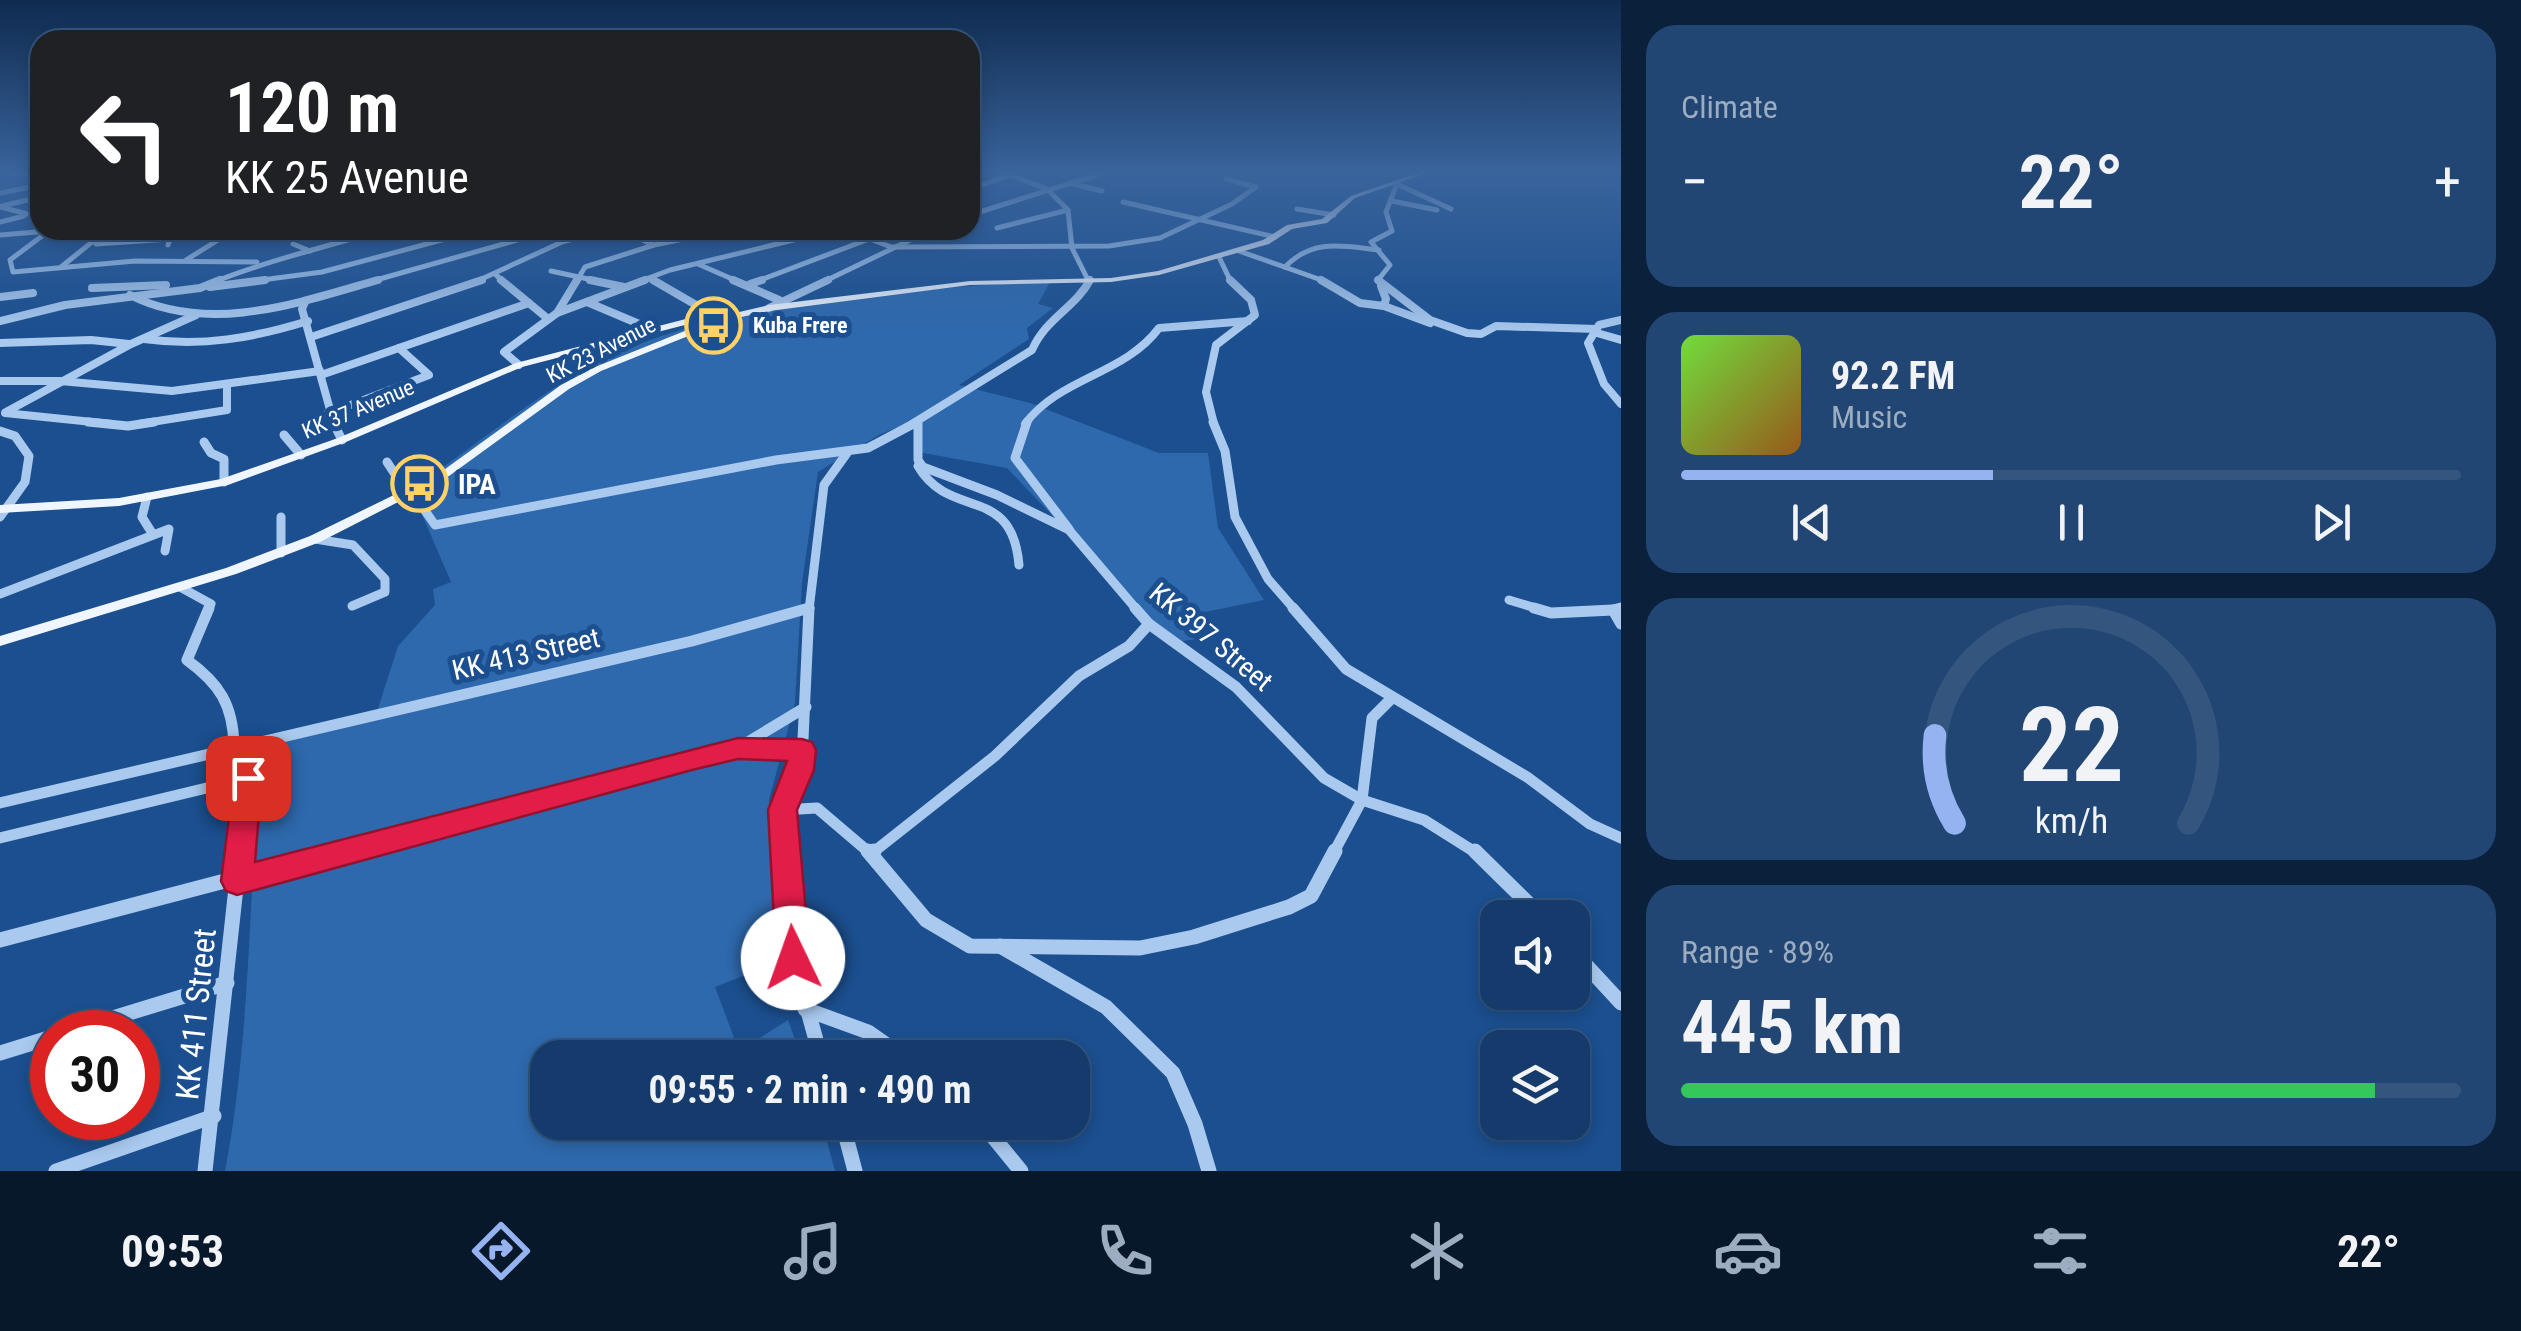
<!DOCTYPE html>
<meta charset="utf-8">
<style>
body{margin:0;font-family:"Roboto Condensed",sans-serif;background:#214673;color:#f1f3f6;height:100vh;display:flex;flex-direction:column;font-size:38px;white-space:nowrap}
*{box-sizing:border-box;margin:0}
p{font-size:32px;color:#9dadc1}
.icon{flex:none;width:55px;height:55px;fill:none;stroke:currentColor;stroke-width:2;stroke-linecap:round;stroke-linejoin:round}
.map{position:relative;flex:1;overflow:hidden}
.details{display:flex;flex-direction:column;gap:25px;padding:25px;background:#0b203b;width:900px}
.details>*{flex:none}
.guide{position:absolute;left:30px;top:30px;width:950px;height:210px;border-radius:30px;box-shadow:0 5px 15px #0003,0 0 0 2px #33557e;background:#202124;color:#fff;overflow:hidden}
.controls{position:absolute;left:1480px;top:900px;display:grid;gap:20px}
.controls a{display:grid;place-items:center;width:110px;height:110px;border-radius:20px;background:#143b6b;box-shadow:0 5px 15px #0003,0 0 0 2px #33557e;font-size:50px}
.speed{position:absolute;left:30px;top:1010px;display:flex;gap:20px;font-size:50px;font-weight:700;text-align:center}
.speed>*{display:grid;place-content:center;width:130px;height:130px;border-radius:50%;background:#143b6b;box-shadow:0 5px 15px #0003,0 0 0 2px #33557e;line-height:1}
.speed .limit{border:15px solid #d22;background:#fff;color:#111}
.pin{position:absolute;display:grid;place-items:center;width:85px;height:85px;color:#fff;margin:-42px;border-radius:20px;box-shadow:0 5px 15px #0006}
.me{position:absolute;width:110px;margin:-55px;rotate:357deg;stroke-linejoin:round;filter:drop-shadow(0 0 8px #0008)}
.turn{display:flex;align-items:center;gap:35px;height:210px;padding:0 30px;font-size:45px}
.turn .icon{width:130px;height:130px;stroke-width:2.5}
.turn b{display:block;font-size:70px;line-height:85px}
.big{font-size:75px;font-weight:700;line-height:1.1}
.details .tile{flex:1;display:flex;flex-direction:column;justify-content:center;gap:15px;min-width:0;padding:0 35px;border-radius:30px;background:#214673}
.details .dial{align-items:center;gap:0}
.dial svg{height:260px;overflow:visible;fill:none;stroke:#33557e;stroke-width:7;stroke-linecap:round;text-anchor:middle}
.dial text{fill:#f1f3f6;stroke:none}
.song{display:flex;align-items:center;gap:30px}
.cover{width:120px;height:120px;border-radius:15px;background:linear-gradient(135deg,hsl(100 70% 55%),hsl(30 70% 35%))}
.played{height:10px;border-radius:5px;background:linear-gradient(90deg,#95b2f1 40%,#33557e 40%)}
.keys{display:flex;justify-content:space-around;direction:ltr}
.heat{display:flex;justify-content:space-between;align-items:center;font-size:55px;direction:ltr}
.charge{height:15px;border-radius:8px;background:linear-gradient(90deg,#34c759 89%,#33557e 0)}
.trip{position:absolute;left:530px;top:1040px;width:560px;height:100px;border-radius:30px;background:#143b6b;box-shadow:0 5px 15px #0003,0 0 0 2px #33557e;font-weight:700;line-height:100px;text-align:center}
.menu{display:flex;height:160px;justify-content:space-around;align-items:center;background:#08182b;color:#9dadc1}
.menu .icon{width:70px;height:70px}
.menu .active{color:#95b2f1}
.menu b{font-size:45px;color:#f1f3f6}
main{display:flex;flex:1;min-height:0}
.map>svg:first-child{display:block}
.green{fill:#2e69ad}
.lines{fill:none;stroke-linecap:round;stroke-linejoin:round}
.minor-far4{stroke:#a9c9ee;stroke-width:5}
.minor-far3{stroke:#a9c9ee;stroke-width:8}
.minor-far2{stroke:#a9c9ee;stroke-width:9}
.minor-far1{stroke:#a9c9ee;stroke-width:11}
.minor{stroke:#a9c9ee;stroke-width:15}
.major{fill:#f0f6ff;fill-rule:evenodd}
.route{fill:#e11d48;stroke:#92132f;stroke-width:2.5}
.labels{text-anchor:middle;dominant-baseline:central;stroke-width:10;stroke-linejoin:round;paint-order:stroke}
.far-poi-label{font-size:22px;font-weight:bold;fill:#fff;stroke:#1b4f8f;text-anchor:start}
.far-street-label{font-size:22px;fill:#fff;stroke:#1b4f8f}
.poi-label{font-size:28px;font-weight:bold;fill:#fff;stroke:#1b4f8f;text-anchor:start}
.street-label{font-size:28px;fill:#fff;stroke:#1b4f8f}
.near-street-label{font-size:32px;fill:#fff;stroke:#1b4f8f}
</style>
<main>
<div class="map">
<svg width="1621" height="1171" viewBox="0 0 1621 1171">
<rect width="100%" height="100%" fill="#1b4f8f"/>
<path class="green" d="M 1050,282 L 1038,304 L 1053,308 L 1027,328 L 1029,339 L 959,385 L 1030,403 L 1159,453 L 1208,453 L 1218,528 L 1264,600 L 1205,612 L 1220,636 L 1182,641 L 1152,620 L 1007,468 L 923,453 L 910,422 L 879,435 L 818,472 L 802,583 L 795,703 L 769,800 L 773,899 L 766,967 L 715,987 L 739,1051 L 788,1020 L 801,1057 L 548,1058 L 548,1122 L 822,1123 L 835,1171 L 225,1171 C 252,1031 248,885 262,743 L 375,718 L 398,646 L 435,605 L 433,589 L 451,582 L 411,489 C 475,448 533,395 601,361 C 683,320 771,309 860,298 C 924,290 986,283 1050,282 Z"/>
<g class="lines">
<g class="minor-far4">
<path d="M 15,174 L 40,173"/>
<path d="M 1069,183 L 1102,191"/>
<path d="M 1399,185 L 1451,209"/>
<path d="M 970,189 L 1010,175 L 1047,189 L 1068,210 L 1072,248 L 1089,282"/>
<path d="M 0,193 L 40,185"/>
<path d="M 1392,201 L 1437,210"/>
<path d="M 1123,202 L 1275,237"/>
<path d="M 2,206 L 40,197"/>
<path d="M 0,207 L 40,217"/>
<path d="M 1297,209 L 1334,215"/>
<path d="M 970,215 L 1106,172"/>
<path d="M 0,222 L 24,216"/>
<path d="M 997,228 L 1068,210"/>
<path d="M 50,230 L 10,260 L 13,272 L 135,261 L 257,262"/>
<path d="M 622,230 L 653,245"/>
<path d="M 777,230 L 795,239"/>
<path d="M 847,230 L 891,247 L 1109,246 L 1160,238 L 1232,204 L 1256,187 L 1226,179"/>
<path d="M 0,235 L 49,231"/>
<path d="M 219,238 L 273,237 L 307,230"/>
<path d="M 115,240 L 152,230"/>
<path d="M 96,244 L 170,239 L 168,245"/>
<path d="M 293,244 L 310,251"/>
<path d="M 1239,251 L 1327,282"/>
<path d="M 1219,257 L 1231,282"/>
<path d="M 186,260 L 234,230"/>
<path d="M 698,264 L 739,282"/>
<path d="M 61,267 L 107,230"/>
<path d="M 1285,267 C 1313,238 1342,246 1379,250"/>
<path d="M 551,271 L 602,282"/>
<path d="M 496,275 L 504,282"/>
<path d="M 650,278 L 657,282"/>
<path d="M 1378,280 L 1390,265 L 1371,242 L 1392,231 L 1386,212 L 1398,181"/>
<path d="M 214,282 C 269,260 326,247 382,230"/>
<path d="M 247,282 L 322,272 L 479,230"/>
<path d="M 369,282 L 542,233"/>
<path d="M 475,282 L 562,242 L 605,230"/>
<path d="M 576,282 L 585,267 L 654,245 L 728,230"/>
<path d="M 638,282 L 670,270 L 835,230"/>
<path d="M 755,282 L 869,239"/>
<path d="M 823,282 L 931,230"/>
</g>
<g class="minor-far3">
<path d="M 501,280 L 547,318"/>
<path d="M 590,280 L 624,287"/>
<path d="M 653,280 L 715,316"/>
<path d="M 733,280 L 779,300"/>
<path d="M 1321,280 L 1360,303 L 1384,306 L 1386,299 L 1381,286"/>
<path d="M 1378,280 L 1430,320 L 1467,333 L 1481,334 L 1496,326 L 1597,329"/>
<path d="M 750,284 L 762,280"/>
<path d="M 210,287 L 265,280"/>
<path d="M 92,288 L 166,285"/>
<path d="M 130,295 C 209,335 298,303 378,280"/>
<path d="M 0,297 L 33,293"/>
<path d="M 305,302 L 302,309 L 334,424"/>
<path d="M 587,302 L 651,329"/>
<path d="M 1384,306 L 1430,323"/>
<path d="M 769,308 L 828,280"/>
<path d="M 557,313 L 645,280"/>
<path d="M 1621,320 L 1599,325 L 1588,343 L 1604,384 L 1621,404"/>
<path d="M 0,321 L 65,305 L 200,288 L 220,280"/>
<path d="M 1597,333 L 1621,340"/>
<path d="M 314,336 L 482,280"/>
<path d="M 144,339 C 202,347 253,338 308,321"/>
<path d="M 0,343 L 91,340 L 129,344"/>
<path d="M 519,365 L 504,352 L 557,313 L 577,280"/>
<path d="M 321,375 L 529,303"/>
<path d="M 0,381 L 60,381 L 172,391 L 320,371"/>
<path d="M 6,412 L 131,344 L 196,315"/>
<path d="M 5,413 L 112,424"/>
<path d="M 327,414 L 429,375 L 399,348"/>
<path d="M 139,424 L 227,410 L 227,385"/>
<path d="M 912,424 L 1032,350 C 1046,318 1075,308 1090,280"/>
<path d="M 1025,424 C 1060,377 1124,375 1159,328 L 1248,321"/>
<path d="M 1214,424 L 1206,392 L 1216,345 L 1255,315 L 1251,300 L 1230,280"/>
</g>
<g class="minor-far2">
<path d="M 88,422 L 128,426 L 154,422"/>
<path d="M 333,422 L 342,440"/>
<path d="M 918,422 L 918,460 L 923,467 L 997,495 L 1069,530 L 1137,610"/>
<path d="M 1027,422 L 1015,458 L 1069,529"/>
<path d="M 1213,422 L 1225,451 L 1235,517 L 1268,579 L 1295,610"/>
<path d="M 0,431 L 15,436 L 29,456 L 25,482 L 0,517"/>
<path d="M 284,435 L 301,455"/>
<path d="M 204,442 L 211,453 L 224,459 L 224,482"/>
<path d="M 387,462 L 408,494"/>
<path d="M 918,466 C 950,521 1012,483 1019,565"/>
<path d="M 412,492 L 435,525 L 776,460 L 868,448 L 917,422"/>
<path d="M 147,497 L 142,517 L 152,533"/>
<path d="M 281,517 L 281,553"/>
<path d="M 315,539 L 353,545 L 385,579 L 385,592 L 352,606"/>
<path d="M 180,587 L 211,604 L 208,610"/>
<path d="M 0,594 L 169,529 L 165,551"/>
<path d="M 1509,600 L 1542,610"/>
<path d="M 801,610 L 809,608"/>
<path d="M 809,610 L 824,485 L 847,453"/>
<path d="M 1606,610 L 1613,610"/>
<path d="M 1613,610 L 1621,608"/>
</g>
<g class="minor-far1">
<path d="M 209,608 L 187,660 C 220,684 233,705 234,746"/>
<path d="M 1135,608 L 1149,624 L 1236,687 L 1324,778 L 1362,800 L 1424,820 L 1478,854"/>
<path d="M 1293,608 L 1346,669 L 1527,777 L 1590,824 L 1621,838"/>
<path d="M 1534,608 L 1551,613 L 1613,610"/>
<path d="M 1621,608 L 1613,610 L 1621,624"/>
<path d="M 738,748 L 806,707"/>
<path d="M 0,803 L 692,641 L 809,608"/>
<path d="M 782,810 L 817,808 L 871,854"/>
<path d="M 0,838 L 248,778"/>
<path d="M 240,854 L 252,742"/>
<path d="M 330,854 L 738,748 L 802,750"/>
<path d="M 785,854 L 782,810 L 802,761 L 809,608"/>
<path d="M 871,854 L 995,756 L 1079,676 L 1129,646 L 1149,624"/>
<path d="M 1333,854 L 1362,800 L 1372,718 L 1392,698"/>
</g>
<g class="minor">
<path d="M 785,851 L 793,957 L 821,1058"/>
<path d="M 868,851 L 926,920 L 970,946 L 1140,948 L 1194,937 L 1289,907 L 1311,896 L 1335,851"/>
<path d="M 1475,851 L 1543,918"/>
<path d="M 871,854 L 874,851"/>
<path d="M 0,940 L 339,851"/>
<path d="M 1000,946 L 1106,1007 L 1173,1073 L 1195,1124 L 1209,1171"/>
<path d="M 1572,950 L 1621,1003"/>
<path d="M 805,1009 L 868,1032 L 905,1058"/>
<path d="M 67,1032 L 227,983"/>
<path d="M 0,1053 L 52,1037"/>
<path d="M 842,1122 L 855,1171"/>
<path d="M 981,1122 L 1021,1171"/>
<path d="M 56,1171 L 214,1116"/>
<path d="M 205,1171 L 240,851"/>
</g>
<g class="major">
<path d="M 1420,172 L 1430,172 L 1355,198 L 1327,223 L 1292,229 L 1269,244 L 1159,275 L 1111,282 L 970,285 L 769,311 L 728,320 L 601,371 L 569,389 L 449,476 L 320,542 L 236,574 L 0,646 L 0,636 L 226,568 L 310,536 L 441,472 L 561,385 L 595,367 L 722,316 L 769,305 L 970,281 L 1111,278 L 1158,271 L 1263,240 L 1287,225 L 1322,219 L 1351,196 Z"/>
<path d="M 705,314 L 709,317 L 708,319 L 522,367 L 346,442 L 228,485 L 119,506 L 0,513 L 0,505 L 119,498 L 221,479 L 338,438 L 516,363 Z"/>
</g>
</g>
<linearGradient id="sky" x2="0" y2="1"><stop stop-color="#0f2b4f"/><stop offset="0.51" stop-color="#39639b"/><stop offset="1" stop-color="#39639b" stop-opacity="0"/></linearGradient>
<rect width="1621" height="336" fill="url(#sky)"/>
<path class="route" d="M 738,738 L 802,739 L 812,742 L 816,750 L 814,770 L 797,810 L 810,958 L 805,969 L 793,974 L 781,969 L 776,958 L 768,810 L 787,761 L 738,759 L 692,770 L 237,895 L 226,891 L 221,881 L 234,778 L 238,770 L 248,767 L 258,770 L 262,778 L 255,862 Z"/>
<defs>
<symbol id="bus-ring" viewBox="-11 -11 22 22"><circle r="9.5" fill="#1b4f8f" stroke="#ffd166" stroke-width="1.5"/><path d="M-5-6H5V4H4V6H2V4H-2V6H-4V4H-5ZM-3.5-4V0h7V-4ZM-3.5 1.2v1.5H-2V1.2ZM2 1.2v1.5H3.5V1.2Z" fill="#ffd166"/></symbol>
</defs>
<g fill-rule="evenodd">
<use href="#bus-ring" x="682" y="294" width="63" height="63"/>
<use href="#bus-ring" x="388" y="452" width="63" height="63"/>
</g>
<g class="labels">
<g class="far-poi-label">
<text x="753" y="325">Kuba Frere</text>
</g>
<g class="far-street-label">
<text transform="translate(601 350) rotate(-27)">KK 23 Avenue</text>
<text transform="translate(358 409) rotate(-23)">KK 37 Avenue</text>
</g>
<g class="poi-label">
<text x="458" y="484">IPA</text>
</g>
<g class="street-label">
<text transform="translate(1211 637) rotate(40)">KK 397 Street</text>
<text transform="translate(526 654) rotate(-13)">KK 413 Street</text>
</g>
<g class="near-street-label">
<text transform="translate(196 1014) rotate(-84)">KK 411 Street</text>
</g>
</g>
</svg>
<div class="controls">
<a><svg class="icon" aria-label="sound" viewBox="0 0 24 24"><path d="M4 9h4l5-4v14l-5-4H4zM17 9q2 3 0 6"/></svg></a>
<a><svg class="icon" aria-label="layers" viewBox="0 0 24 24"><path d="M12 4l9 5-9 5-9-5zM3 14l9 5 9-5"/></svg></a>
</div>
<div class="speed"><div class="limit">30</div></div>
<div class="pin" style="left:248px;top:778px;background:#d93025"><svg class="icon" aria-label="arrive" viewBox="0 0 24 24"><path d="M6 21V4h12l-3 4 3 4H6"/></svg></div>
<svg class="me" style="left:793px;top:958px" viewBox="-20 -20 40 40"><circle r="19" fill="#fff"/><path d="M0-13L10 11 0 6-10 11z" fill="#e11d48"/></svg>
<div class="trip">09:55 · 2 min · 490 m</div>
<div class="guide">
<div class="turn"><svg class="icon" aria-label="left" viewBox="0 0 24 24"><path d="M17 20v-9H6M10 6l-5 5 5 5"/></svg><div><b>120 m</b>KK 25 Avenue</div></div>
</div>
</div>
<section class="details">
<div class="tile"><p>Climate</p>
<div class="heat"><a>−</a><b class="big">22°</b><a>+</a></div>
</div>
<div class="tile">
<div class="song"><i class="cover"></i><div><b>92.2 FM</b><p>Music</p></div></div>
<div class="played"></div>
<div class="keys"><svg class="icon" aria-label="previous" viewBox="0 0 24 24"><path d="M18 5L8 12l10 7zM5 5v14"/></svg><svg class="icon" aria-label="pause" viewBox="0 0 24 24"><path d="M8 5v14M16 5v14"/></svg><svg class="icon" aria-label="next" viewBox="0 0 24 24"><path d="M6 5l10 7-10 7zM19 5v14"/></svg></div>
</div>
<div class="tile dial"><svg viewBox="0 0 100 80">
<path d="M14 69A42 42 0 1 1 86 69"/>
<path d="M14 69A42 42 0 0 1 8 42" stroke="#95b2f1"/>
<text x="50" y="56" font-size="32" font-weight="700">22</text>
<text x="50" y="72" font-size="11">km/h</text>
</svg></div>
<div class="tile"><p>Range · 89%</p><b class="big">445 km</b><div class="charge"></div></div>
</section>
</main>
<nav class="menu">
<b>09:53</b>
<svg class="icon active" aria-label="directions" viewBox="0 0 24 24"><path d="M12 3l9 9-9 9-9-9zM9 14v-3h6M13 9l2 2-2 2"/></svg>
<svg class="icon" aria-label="music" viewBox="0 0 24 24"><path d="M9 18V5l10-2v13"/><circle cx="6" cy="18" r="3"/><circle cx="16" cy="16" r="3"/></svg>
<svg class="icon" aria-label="phone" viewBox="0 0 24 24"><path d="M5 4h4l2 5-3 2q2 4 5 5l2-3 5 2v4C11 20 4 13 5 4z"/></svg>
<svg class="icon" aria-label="climate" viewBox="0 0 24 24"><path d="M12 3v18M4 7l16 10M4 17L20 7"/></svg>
<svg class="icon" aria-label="car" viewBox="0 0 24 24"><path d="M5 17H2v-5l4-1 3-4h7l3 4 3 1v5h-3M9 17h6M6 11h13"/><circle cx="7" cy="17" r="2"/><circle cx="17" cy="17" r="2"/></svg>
<svg class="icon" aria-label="filters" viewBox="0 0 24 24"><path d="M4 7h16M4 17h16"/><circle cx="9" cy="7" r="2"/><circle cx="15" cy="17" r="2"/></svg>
<b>22°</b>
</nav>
